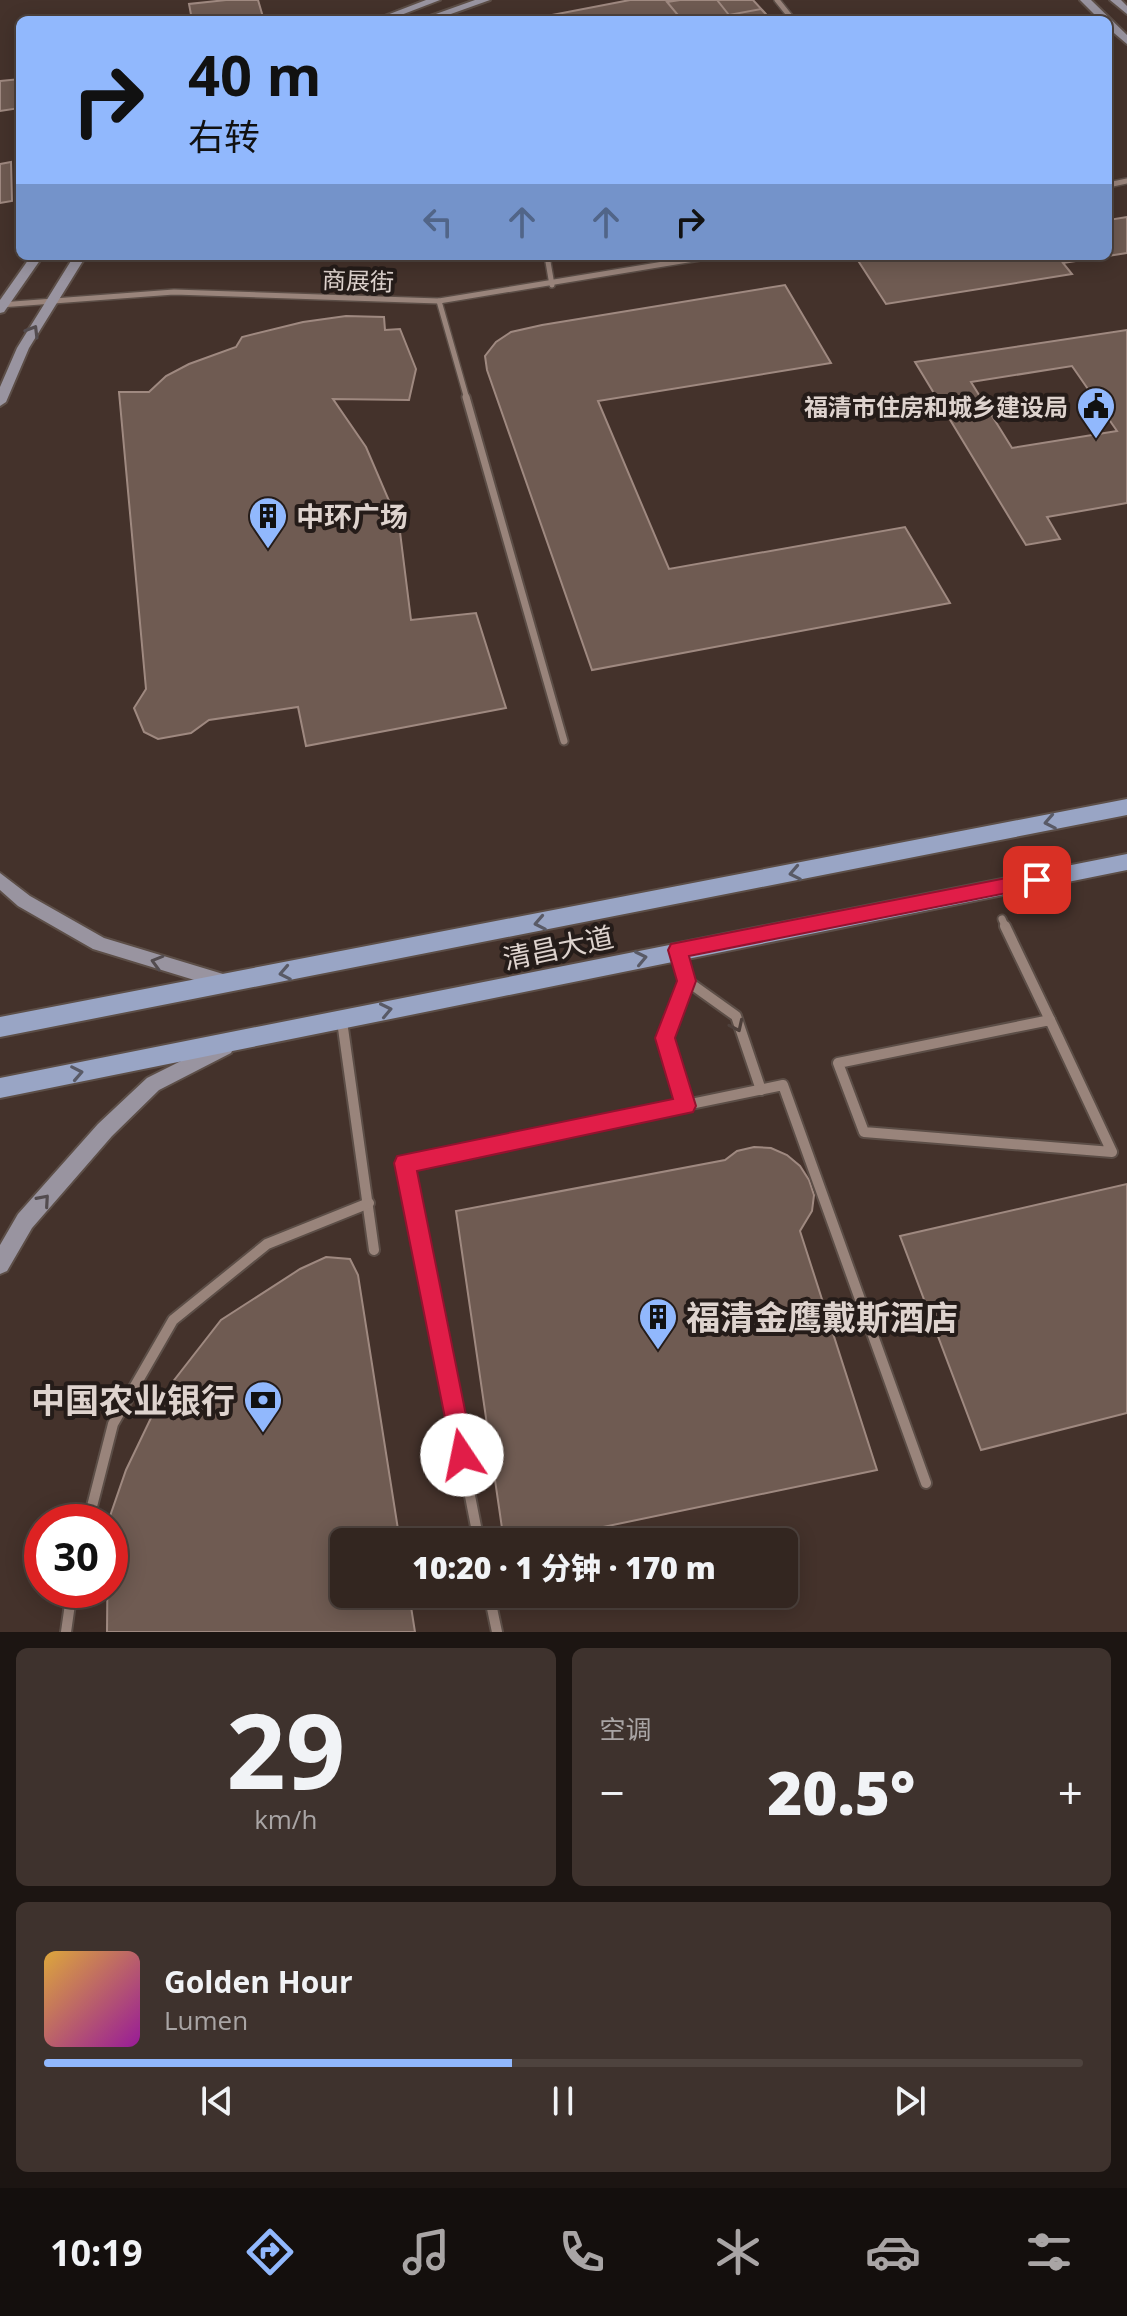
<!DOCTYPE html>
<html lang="zh">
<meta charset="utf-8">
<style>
body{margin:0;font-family:"Open Sans","Noto Sans SC",sans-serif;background:#3e322d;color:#f1f3f6;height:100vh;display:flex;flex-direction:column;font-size:30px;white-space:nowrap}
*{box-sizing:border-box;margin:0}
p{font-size:26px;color:#a9a5a5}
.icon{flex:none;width:44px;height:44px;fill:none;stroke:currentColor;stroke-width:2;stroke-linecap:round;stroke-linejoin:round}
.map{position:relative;height:1632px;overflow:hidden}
.drawer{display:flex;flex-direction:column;gap:16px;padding:16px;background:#1c1512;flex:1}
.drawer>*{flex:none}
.banner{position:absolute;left:16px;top:16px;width:1096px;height:244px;border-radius:12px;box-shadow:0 4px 20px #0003,0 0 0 2px #4e433e;background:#91b8fd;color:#111;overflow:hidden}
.speed{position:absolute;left:24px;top:1504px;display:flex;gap:16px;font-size:40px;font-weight:700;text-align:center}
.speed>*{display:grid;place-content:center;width:104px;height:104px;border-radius:50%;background:#332620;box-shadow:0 4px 20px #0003,0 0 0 2px #4e433e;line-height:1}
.speed .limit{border:12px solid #d22;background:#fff;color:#111}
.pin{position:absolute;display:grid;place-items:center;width:68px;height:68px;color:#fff;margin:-34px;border-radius:16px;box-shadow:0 4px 12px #0006}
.me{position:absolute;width:88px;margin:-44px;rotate:349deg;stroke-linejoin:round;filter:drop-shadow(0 0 6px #0008)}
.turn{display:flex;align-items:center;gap:28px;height:168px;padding:0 40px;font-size:36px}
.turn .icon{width:104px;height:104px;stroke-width:2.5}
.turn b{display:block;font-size:56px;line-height:68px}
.lanes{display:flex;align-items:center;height:76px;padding:0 40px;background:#0003;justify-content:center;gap:40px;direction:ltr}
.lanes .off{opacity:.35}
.big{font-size:60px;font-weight:800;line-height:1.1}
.drawer .tile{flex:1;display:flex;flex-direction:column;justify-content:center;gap:12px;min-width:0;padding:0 28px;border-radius:12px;background:#3e322d}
.drawer .dial{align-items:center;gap:0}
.dial b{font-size:104px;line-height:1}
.song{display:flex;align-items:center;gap:24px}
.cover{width:96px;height:96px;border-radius:12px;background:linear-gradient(135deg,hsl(40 70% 55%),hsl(300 70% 35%))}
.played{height:8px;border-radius:4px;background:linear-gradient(90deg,#91b8fd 45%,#4e433e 45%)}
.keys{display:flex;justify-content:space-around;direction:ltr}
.heat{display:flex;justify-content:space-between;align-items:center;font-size:44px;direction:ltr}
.drawer .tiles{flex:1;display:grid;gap:16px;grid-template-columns:1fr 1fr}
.tile:last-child{grid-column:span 2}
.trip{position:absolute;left:330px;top:1528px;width:468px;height:80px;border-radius:12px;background:#332620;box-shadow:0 4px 20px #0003,0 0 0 2px #4e433e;font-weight:800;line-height:80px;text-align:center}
.menu{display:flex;height:128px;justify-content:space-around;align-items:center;background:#140f0d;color:#a9a5a5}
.menu .icon{width:56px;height:56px}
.menu .current{color:#91b8fd}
.menu b{font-size:36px;color:#f1f3f6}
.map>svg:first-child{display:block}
.building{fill:#6f5b52;stroke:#9f8980;stroke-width:2;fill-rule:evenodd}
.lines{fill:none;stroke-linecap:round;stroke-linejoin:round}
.street-far2-casing{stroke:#5c4e47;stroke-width:8}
.street-far1-casing{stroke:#5c4e47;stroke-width:11}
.street-casing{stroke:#5c4e47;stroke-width:14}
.secondary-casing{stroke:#5c4e47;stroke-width:4}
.primary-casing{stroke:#5c4e47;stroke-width:4}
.street-far2{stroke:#99847b;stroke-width:5}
.street-far1{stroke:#99847b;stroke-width:7}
.street{stroke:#99847b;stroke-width:10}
.secondary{fill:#9994a0;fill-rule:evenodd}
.primary{fill:#99a5c5;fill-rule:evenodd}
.oneway{stroke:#534c4f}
.oneway2{stroke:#595a66}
.oneway3{stroke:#4e403b}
.route{fill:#e11d48;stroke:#92132f;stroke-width:2}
.labels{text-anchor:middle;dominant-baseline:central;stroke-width:8;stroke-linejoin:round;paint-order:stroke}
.far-street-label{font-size:24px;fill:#ded3ce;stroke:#251c19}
.far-poi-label{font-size:24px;font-weight:bold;fill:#ded3ce;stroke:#251c19;text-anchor:end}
.poi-label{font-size:28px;font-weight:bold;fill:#ded3ce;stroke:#251c19;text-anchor:start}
.street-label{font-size:28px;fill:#ded3ce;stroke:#251c19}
.near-poi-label{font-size:34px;font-weight:bold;fill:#ded3ce;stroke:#251c19;text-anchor:start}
</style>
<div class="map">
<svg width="1127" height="1632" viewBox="0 0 1127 1632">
<rect width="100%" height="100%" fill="#44322b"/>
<g class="building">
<path d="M 226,0 L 258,0 L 263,17 L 248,20 L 192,20 L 189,4 Z"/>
<path d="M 630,0 L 753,0 L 765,13 L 719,20 L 526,20 Z"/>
<path d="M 680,0 L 717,0 L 729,15 L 761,9 L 771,20 L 682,20 L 667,2 Z"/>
<path d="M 20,79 L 20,108 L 0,111 L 0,81 Z"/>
<path d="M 11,162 L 12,201 L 0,203 L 0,164 Z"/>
<path d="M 1127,217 L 1127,253 L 1063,263 L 1072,274 L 886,304 L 857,259 L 879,256 L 1108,256 L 1108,220 Z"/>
<path d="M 785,285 L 831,363 L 598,401 L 669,569 L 905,527 L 950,603 L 592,670 L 487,370 L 485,356 L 496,342 L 511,332 L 542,325 Z"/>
<path d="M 346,316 L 384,317 L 385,330 L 400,329 L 416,369 L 409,400 L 333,399 L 366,447 L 399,524 L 411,620 L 476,613 L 506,708 L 306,746 L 298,707 L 209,720 L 191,733 L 158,739 L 144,732 L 134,708 L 146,689 L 119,392 L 149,392 L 166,376 L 189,364 L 236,347 L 242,337 L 303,322 Z"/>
<path d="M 1127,330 L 1127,503 L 1047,517 L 1060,539 L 1026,545 L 915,362 ZM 1072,366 L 1117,431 L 1012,448 L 971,382 Z"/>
<path d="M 754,1147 L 771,1148 L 787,1155 L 800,1166 L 809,1180 L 814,1195 L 812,1211 L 800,1231 L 877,1470 L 531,1542 L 504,1542 L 456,1211 L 725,1160 L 737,1151 Z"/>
<path d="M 1127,1184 L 1127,1413 L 981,1450 L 900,1236 Z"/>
<path d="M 326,1257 L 350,1259 L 358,1275 L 400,1542 L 344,1542 L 344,1594 L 409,1594 L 415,1632 L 107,1632 L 108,1522 L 126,1470 L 161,1397 L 221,1320 L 300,1269 Z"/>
</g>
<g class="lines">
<defs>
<g id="street-far2">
<path d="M 777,0 L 793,20"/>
<path d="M 1108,185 L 1127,181"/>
<path d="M 547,256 L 552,285"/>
<path d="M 439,301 L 467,399"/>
<path d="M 0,305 L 174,292 L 439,301 L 712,256"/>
</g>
<g id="street-far1">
<path d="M 466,397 L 564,741"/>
<path d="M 1002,919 L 1006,928"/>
</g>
<g id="street">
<path d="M 1005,926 L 1050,1020"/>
<path d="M 678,950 L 687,981 L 665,1038 L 686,1106"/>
<path d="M 687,981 L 736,1016 L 761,1090"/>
<path d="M 1050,1020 L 1112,1152 L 864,1132 L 838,1063 Z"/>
<path d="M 342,1021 L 374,1250"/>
<path d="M 88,1522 L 113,1424 L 173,1320 L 267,1244 L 369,1203"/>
<path d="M 479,1542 L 405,1163 L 783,1085 L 926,1483"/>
<path d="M 489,1594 L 497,1632"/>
<path d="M 66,1632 L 72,1590"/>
</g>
<g id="secondary">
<path d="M 426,0 L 440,0 L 388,20 L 374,20 Z"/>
<path d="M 475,0 L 490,0 L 434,20 L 419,20 Z"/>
<path d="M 1080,0 L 1091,0 L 1127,35 L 1127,44 L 1108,28 L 1108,20 L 1100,20 Z"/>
<path d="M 1110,0 L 1121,0 L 1127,6 L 1127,14 Z"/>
<path d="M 31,256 L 43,256 L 4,312 L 0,313 L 0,300 Z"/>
<path d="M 74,256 L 86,256 L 29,348 L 6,402 L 0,406 L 0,387 L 17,348 Z"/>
<path d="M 0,873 L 30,896 L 104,938 L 233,977 L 236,982 L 233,987 L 227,990 L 93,949 L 18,906 L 0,890 Z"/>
<path d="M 225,1039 L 231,1041 L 234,1047 L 231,1053 L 159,1090 L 112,1136 L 32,1228 L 7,1271 L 0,1274 L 0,1245 L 18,1214 L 98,1124 L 147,1078 Z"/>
</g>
<g id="primary">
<path d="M 1127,799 L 1127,815 L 0,1037 L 0,1017 Z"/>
<path d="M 1127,854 L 1127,870 L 0,1098 L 0,1078 Z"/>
</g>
</defs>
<use href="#street-far2" class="street-far2-casing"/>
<use href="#street-far1" class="street-far1-casing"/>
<use href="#street" class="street-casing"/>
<use href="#secondary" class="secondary-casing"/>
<use href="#primary" class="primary-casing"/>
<use href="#street-far2" class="street-far2"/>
<use href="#street-far1" class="street-far1"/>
<use href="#street" class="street"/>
<use href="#secondary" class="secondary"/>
<use href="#primary" class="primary"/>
</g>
<defs><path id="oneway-chevron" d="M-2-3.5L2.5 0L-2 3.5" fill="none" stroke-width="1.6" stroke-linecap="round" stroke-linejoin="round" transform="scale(2)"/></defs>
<g class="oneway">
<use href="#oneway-chevron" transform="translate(33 331) rotate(-59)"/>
<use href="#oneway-chevron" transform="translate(157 962) rotate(-164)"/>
<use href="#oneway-chevron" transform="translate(44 1200) rotate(-49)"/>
</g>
<g class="oneway2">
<use href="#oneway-chevron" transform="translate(1050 822) rotate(169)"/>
<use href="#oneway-chevron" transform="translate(795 873) rotate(169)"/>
<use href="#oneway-chevron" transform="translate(540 923) rotate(169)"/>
<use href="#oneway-chevron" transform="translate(641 958) rotate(-12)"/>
<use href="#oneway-chevron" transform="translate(285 973) rotate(169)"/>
<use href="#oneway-chevron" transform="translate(386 1010) rotate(-12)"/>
<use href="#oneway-chevron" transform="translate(77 1073) rotate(-11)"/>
</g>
<use class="oneway3" href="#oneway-chevron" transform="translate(737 1026) rotate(65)"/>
<path class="route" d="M 1037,872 L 1044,874 L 1047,880 L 1044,885 L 1037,887 L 689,956 L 696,981 L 675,1038 L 696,1106 L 693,1112 L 417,1171 L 474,1455 L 471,1463 L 462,1467 L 454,1463 L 394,1163 L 397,1156 L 673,1099 L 655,1038 L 677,981 L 668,950 L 671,944 Z"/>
<defs>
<symbol id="civic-pin" viewBox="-11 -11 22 30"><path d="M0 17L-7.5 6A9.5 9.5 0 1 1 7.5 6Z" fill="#91b8fd" stroke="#251c19"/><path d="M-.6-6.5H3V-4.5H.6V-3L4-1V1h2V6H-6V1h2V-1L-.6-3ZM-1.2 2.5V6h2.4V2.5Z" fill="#111"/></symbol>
<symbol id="building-pin" viewBox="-11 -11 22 30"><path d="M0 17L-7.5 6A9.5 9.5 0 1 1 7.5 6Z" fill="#91b8fd" stroke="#251c19"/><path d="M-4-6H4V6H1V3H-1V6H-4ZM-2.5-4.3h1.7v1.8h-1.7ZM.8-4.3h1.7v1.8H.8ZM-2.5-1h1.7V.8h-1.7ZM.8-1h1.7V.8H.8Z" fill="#111"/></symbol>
<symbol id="bank-pin" viewBox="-11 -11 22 30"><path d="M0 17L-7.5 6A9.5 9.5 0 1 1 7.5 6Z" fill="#91b8fd" stroke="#251c19"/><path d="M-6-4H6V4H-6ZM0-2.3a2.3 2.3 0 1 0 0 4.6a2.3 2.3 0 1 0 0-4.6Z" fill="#111"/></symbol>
</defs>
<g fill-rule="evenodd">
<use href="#civic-pin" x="1074" y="384" width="44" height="60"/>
<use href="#building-pin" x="246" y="494" width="44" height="60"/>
<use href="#building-pin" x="636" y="1295" width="44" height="60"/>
<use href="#bank-pin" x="241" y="1378" width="44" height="60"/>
</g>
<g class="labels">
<g class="far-street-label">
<text transform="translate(358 280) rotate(2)">商展街</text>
</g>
<g class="far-poi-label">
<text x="1068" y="406">福清市住房和城乡建设局</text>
</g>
<g class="poi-label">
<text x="296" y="516">中环广场</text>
</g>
<g class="street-label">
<text transform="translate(558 947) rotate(-12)">清昌大道</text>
</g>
<g class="near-poi-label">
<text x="686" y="1317">福清金鹰戴斯酒店</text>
<text x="235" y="1400" text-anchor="end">中国农业银行</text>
</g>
</g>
</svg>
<div class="speed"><div class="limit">30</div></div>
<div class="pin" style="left:1037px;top:880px;background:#d93025"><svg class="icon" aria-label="arrive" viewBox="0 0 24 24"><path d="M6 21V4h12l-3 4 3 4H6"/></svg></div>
<svg class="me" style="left:462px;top:1455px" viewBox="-20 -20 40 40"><circle r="19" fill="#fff"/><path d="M0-13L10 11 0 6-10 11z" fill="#e11d48"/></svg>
<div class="trip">10:20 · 1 分钟 · 170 m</div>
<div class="banner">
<div class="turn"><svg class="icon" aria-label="right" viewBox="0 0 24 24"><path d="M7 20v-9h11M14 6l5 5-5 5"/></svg><div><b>40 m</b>右转</div></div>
<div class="lanes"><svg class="icon off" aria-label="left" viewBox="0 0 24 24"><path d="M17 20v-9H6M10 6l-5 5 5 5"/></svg><svg class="icon off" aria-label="ahead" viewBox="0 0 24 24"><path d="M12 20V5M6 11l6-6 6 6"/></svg><svg class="icon off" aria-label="ahead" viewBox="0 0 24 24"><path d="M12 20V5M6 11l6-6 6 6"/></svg><svg class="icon" aria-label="right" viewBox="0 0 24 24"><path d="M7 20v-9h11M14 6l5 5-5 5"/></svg></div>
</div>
</div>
<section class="drawer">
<div class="tiles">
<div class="tile dial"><b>29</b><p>km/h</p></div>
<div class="tile"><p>空调</p>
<div class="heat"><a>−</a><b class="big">20.5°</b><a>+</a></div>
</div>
<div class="tile">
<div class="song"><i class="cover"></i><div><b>Golden Hour</b><p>Lumen</p></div></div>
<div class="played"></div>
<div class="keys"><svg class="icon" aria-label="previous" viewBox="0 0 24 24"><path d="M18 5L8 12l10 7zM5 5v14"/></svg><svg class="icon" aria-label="pause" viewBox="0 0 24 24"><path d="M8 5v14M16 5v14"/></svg><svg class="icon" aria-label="next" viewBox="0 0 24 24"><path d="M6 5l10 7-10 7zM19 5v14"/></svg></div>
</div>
</div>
</section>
<nav class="menu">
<b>10:19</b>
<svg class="icon current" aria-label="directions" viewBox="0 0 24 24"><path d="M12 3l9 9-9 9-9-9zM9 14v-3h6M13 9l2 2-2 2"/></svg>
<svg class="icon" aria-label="music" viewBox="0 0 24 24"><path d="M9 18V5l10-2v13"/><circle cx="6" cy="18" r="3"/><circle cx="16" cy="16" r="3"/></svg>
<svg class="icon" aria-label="phone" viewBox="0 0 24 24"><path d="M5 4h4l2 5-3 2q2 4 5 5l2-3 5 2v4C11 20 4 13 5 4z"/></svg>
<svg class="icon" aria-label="climate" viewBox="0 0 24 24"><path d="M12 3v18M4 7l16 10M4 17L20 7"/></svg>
<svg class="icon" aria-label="car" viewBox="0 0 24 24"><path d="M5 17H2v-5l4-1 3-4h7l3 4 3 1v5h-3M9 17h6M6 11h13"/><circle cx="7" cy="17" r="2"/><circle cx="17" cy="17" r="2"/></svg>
<svg class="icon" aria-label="filters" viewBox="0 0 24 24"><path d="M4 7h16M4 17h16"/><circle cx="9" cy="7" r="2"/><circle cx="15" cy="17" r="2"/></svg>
</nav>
